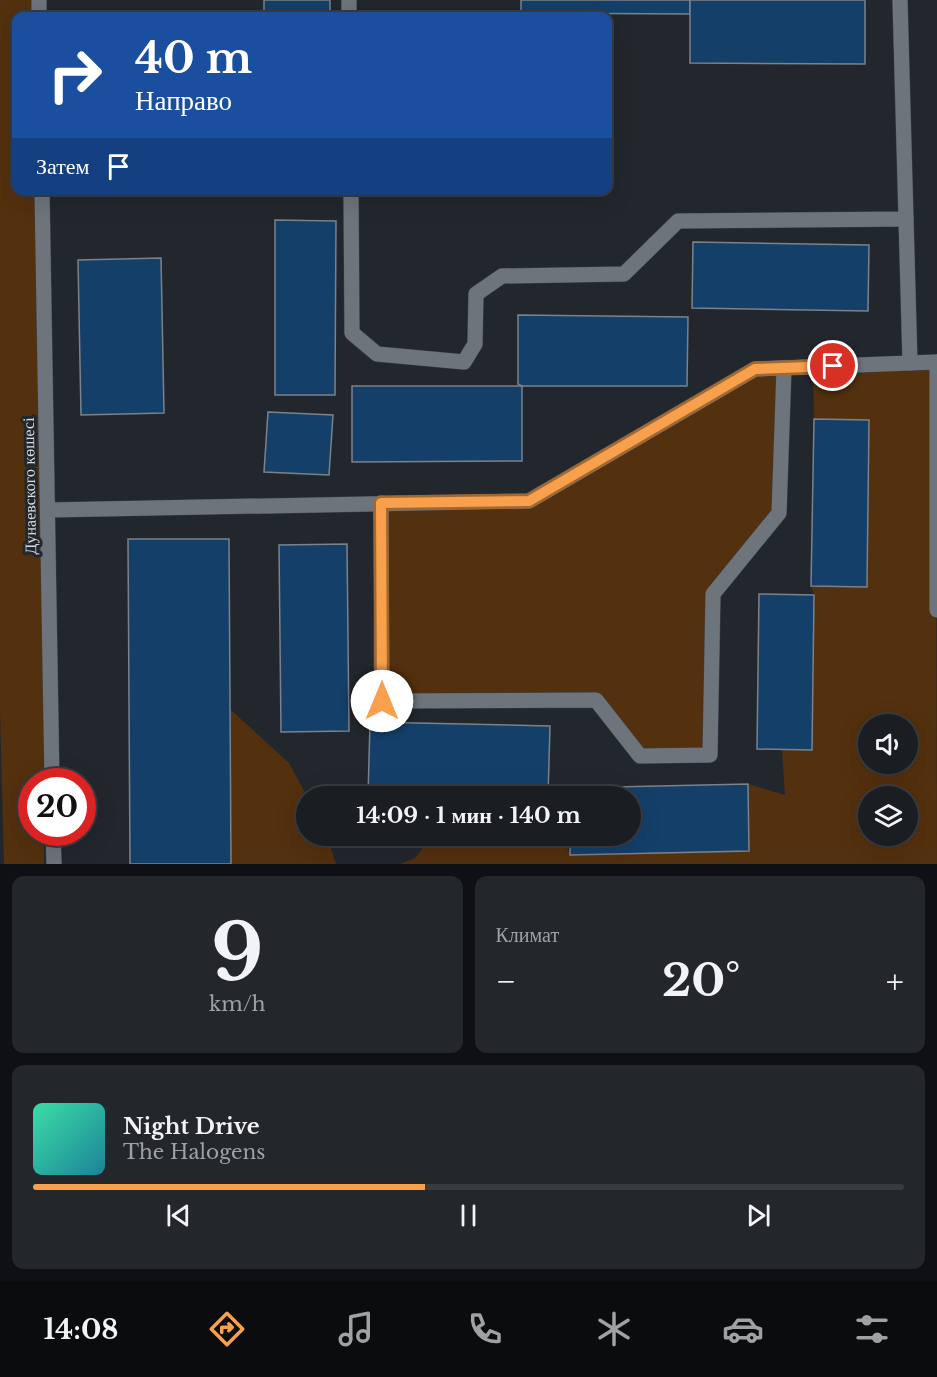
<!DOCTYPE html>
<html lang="ru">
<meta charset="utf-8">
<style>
body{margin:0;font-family:"Libre Baskerville",serif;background:#23262a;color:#f1f3f6;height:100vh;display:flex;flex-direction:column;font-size:22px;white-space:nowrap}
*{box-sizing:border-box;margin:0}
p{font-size:20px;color:#9fa2a5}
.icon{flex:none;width:33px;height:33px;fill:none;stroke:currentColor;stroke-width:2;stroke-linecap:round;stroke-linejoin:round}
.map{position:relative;height:864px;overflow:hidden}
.details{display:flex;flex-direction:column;gap:12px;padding:12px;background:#0e1013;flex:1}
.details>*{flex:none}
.banner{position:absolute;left:12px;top:12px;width:600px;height:183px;border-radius:12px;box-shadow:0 6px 24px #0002,0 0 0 2px #383b40;background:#1a4fa0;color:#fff;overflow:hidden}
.fabs{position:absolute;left:858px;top:714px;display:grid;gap:12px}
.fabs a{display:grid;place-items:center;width:60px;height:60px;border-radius:50%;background:#1a1d22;box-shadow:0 6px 24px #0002,0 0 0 2px #383b40;font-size:30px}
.speed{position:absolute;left:18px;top:768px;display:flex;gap:12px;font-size:30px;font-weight:700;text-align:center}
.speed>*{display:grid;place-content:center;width:78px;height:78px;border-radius:50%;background:#1a1d22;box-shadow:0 6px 24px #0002,0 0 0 2px #383b40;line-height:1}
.speed .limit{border:9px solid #d22;background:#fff;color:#111}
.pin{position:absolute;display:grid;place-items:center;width:51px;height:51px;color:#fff;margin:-26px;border:3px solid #fff;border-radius:50%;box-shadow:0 2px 6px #0007}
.me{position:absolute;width:66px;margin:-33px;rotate:0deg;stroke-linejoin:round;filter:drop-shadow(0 0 4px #0008)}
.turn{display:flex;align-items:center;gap:21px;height:126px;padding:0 24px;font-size:27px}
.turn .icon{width:78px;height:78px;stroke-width:2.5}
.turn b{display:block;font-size:42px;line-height:51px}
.then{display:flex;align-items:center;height:57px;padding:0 24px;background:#0003;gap:12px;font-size:22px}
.big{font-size:45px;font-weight:700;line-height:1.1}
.details .tile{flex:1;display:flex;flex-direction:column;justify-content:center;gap:9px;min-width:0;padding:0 21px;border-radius:12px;background:#23262a}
.details .dial{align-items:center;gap:0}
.dial b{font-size:78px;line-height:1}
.song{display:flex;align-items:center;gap:18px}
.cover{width:72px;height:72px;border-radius:9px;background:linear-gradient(135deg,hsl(160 70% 55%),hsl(190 70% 35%))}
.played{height:6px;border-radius:3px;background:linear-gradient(90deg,#f9a04d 45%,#383b40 45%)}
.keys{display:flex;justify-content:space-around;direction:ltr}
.heat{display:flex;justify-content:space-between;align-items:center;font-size:33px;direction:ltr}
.details .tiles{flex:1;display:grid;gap:12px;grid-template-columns:1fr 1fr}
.tile:last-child{grid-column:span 2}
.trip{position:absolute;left:296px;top:786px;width:345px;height:60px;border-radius:30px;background:#1a1d22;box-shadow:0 6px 24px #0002,0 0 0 2px #383b40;font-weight:700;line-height:60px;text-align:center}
.tabs{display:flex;height:96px;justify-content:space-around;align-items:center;background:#0a0c0e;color:#9fa2a5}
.tabs .icon{width:42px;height:42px}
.tabs .active{color:#f9a04d}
.tabs b{font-size:27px;color:#f1f3f6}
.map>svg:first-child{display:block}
.green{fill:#53300e;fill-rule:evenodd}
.building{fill:#133f69;stroke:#7c8289;stroke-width:1.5}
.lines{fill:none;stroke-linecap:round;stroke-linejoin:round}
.lane-casing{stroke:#3d4146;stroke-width:16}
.street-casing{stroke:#3d4146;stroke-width:16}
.lane{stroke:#6e747b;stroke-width:15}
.street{stroke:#6e747b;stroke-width:15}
.route-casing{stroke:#a26832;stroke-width:15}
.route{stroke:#f9a04d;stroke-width:10}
.labels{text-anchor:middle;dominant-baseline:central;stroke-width:6;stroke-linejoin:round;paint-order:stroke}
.street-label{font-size:16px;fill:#dadde1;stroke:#22272d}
</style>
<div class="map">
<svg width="937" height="864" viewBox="0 0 937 864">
<rect width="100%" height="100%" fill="#22272d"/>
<g class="green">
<path d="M 0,0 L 37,0 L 37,16 L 16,16 L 16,190 L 38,191 L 44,781 L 32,782 L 32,832 L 44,833 L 44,864 L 4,864 L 0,712 Z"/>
<path d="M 936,362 L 937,864 L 400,864 L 415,858 L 432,836 L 562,836 L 570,855 L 749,851 L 748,784 L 785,795 L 782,749 L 812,749 L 814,595 L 811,586 L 867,586 L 869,420 L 814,419 L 813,366 ZM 868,724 L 908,724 L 908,764 L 868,764 ZM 868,796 L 908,796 L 908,836 L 868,836 Z"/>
<path d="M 784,368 L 779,513 L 713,594 L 710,755 L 640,756 L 596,700 L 373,704 L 373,504 L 529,501 L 755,369 Z"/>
<path d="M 231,710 L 289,763 L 307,796 L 306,796 L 306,836 L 327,836 L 336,864 L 231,864 Z"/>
</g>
<g class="building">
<rect x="264" y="0" width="66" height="16"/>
<path d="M 521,0 L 690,0 L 690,14 L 521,13 Z"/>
<path d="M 690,0 L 865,0 L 865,64 L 690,63 Z"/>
<path d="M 275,220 L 336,221 L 335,395 L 275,395 Z"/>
<path d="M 693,242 L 869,245 L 868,311 L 692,308 Z"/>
<path d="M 161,258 L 164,413 L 81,415 L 78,260 Z"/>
<path d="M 518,315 L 688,317 L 687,386 L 522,386 L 518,384 Z"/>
<path d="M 352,386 L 522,386 L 522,461 L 352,462 Z"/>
<path d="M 268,412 L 333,415 L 329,475 L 264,472 Z"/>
<path d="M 814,419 L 869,420 L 867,587 L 811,586 Z"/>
<path d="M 128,539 L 229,539 L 231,864 L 130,864 Z"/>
<path d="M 347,544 L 349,731 L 281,732 L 279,545 Z"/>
<path d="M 759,594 L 814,595 L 812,750 L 757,749 Z"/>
<path d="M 370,722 L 550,726 L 548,796 L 368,796 Z"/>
<path d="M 748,784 L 749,851 L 570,855 L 570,836 L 630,836 L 630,796 L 569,796 L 569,788 Z"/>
</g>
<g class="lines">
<defs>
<g id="lane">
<path d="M 349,0 L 349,16"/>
<path d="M 351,190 L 352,333 L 377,354 L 464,362 L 475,344 L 476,294 L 502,276 L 624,274 L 678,221 L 906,219 L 900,0"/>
<path d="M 906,219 L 910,363"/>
<path d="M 381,503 L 382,701 L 596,700 L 640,756 L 710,755 L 713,594 L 779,513 L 784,368"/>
<path d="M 48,510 L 529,501 L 755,369 L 936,362"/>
</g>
<g id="street">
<path d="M 39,0 L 39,16"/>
<path d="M 42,190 L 52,782"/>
<path d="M 937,362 L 937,610"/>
<path d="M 53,832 L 54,864"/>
</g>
</defs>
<use href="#lane" class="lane-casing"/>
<use href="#street" class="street-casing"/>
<use href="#lane" class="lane"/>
<use href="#street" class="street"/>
</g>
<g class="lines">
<defs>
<path id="route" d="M 382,701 L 381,503 L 529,501 L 755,369 L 833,366"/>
</defs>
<use href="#route" class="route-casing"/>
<use href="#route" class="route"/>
</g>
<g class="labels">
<g class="street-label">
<text transform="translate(29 486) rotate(-91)">Дунаевского көшесі</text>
</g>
</g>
</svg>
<div class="fabs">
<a><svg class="icon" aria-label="sound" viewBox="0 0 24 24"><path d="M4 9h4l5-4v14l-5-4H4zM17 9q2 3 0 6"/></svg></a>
<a><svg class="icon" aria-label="layers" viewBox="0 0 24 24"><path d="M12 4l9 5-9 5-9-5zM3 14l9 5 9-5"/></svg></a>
</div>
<div class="speed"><div class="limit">20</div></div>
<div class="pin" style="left:833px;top:366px;background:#d93025"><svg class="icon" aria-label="arrive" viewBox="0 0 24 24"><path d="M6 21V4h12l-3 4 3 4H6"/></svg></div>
<svg class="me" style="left:382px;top:701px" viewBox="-20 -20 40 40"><circle r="19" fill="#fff"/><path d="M0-13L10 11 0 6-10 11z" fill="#f9a04d"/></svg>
<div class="trip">14:09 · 1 мин · 140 m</div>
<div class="banner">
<div class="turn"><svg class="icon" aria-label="right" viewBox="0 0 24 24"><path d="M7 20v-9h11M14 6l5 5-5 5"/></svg><div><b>40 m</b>Направо</div></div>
<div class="then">Затем<svg class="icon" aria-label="arrive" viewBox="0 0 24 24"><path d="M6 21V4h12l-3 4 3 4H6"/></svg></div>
</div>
</div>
<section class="details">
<div class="tiles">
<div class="tile dial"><b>9</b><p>km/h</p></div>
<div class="tile"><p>Климат</p>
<div class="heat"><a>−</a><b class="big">20°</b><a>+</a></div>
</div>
<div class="tile">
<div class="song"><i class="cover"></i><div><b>Night Drive</b><p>The Halogens</p></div></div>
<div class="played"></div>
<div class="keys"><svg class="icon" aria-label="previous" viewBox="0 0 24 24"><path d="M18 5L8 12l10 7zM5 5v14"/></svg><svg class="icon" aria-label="pause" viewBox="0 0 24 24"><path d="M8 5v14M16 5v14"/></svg><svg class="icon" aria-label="next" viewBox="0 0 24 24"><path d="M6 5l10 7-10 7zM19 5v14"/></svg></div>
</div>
</div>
</section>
<nav class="tabs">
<b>14:08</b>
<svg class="icon active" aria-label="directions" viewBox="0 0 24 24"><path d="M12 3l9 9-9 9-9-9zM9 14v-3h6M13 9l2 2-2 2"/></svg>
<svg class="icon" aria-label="music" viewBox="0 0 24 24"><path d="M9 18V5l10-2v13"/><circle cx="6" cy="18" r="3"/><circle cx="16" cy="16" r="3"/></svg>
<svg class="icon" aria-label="phone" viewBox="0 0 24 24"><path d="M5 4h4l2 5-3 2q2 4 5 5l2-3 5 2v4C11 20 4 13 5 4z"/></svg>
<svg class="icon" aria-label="climate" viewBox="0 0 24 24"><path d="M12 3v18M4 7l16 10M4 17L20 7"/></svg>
<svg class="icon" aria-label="car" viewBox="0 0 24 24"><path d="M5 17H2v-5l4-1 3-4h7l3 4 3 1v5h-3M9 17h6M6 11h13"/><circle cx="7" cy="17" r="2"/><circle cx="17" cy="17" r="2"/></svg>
<svg class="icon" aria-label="filters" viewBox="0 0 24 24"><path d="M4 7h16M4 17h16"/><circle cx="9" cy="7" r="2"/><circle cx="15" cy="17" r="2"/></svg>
</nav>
